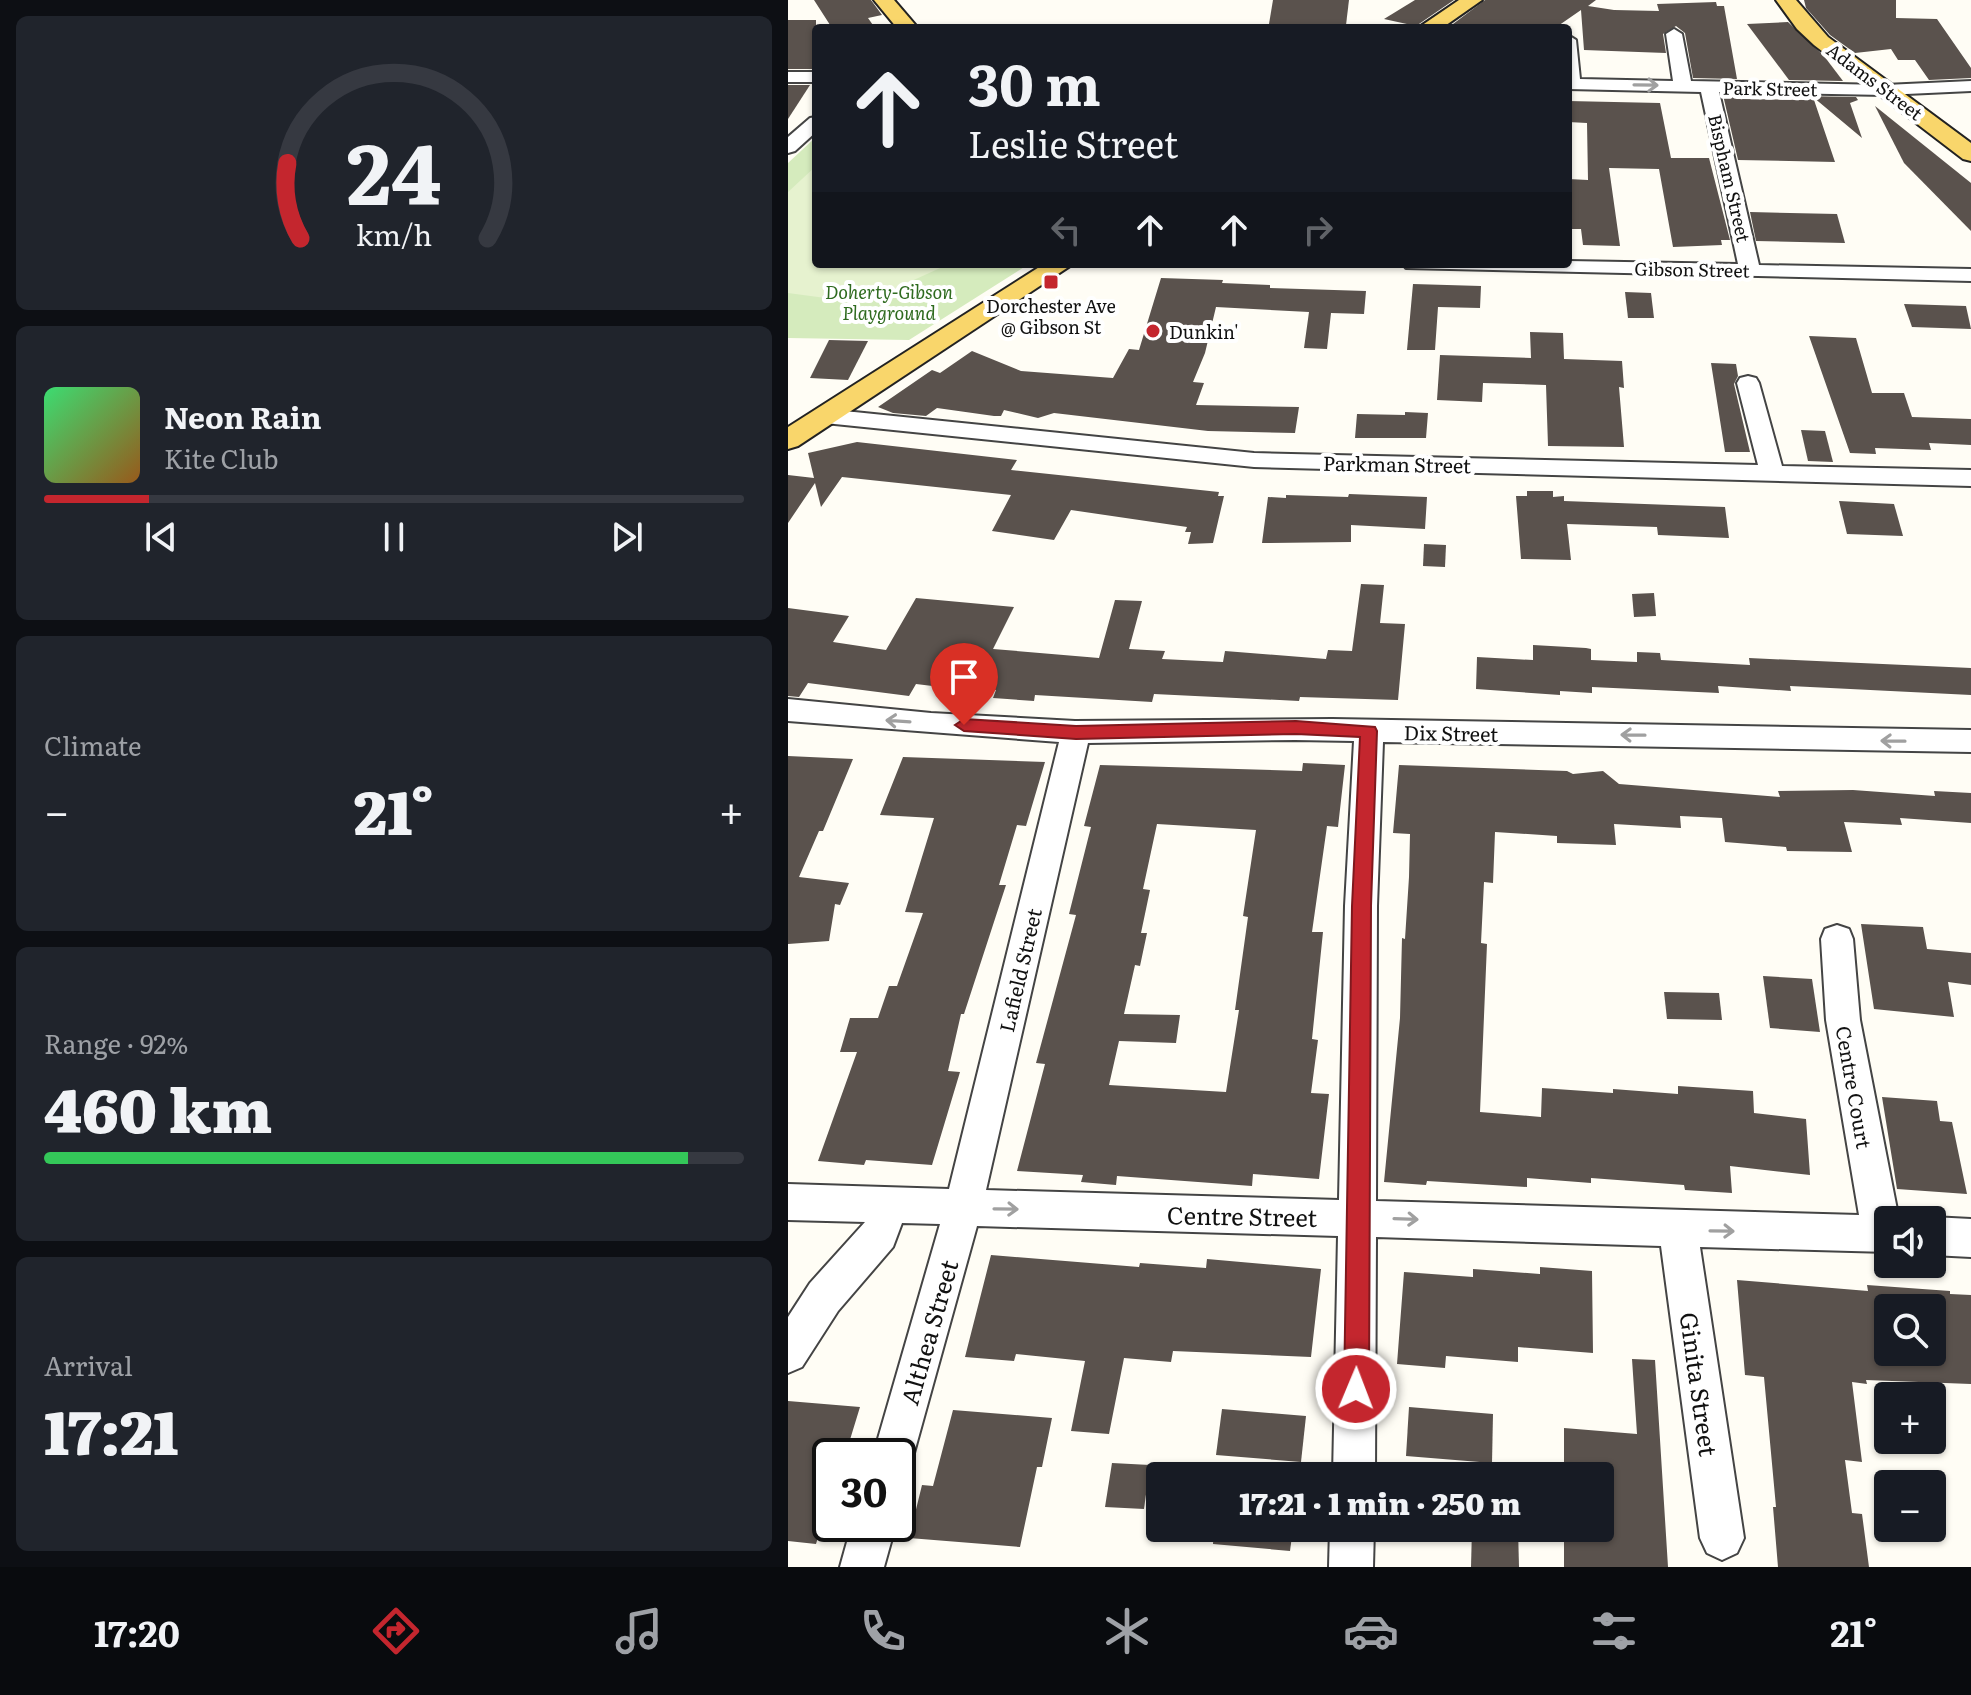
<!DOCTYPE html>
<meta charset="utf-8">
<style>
body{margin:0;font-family:Literata,serif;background:#20242c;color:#f1f3f6;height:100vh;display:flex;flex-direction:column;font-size:30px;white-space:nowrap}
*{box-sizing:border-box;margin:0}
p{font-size:26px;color:#9ea1a6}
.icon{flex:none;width:44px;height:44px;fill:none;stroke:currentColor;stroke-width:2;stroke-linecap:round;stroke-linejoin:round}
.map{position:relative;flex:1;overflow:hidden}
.side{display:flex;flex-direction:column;gap:16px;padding:16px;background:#0d0f14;width:788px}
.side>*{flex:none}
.guide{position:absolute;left:24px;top:24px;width:760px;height:244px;border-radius:8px;box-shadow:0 2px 6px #0004;background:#171b24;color:#f1f3f6;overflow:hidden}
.tools{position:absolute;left:1086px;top:1206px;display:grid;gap:16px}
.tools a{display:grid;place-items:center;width:72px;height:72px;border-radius:8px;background:#171b24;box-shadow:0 2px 6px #0004;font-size:40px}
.speed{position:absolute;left:24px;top:1438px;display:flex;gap:16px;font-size:40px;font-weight:700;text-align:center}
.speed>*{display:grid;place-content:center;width:104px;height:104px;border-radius:50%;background:#171b24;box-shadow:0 2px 6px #0004;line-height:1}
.speed .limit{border:4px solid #111;border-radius:12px;background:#fff;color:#111}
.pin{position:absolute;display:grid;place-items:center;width:68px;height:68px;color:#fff;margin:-82px -34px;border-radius:50% 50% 50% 0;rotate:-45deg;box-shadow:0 0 8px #0007}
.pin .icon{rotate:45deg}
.me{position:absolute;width:88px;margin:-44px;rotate:1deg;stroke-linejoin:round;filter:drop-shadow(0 0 6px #0008)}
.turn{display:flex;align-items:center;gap:28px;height:168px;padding:0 24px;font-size:36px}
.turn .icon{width:104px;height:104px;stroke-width:2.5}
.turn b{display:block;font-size:56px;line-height:68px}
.lanes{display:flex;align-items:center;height:76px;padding:0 24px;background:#0003;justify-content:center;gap:40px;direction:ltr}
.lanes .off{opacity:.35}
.big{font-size:60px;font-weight:800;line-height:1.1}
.side .card{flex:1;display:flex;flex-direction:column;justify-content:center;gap:12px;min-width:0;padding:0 28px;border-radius:12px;background:#20242c}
.side .dial{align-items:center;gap:0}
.dial svg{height:208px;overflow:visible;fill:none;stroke:#363941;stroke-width:7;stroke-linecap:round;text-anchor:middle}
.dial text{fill:#f1f3f6;stroke:none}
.song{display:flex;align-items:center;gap:24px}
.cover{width:96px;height:96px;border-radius:12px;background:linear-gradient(135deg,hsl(140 70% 55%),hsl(30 70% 35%))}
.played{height:8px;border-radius:4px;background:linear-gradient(90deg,#c4262e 15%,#363941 15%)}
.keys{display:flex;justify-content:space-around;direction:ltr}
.heat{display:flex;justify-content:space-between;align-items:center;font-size:44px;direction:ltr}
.charge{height:12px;border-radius:6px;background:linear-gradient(90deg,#34c759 92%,#363941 0)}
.trip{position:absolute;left:358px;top:1462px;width:468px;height:80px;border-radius:8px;background:#171b24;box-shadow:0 2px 6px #0004;font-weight:800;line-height:80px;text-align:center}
.tabs{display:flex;height:128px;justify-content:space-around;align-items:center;background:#090b0e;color:#9ea1a6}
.tabs .icon{width:56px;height:56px}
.tabs .selected{color:#c4262e}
.tabs b{font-size:36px;color:#f1f3f6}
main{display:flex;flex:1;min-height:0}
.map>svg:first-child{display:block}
.green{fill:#d5ebbd}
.pitch{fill:#e6f2cf}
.building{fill:#5a524d;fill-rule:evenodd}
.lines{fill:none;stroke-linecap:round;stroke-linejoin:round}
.minor-casing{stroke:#444;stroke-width:4}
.major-casing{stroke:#222;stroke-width:4}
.minor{fill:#fff;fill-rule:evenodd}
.major{fill:#f9d66b;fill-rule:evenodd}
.oneway{stroke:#a0a0a0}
.route{fill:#c4262e;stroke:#7f191e;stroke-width:2}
.poi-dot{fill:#c4262e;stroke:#fff;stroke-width:3}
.labels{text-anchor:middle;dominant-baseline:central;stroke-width:8;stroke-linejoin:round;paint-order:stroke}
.far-street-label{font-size:18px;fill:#111;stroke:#fff}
.far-park-label{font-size:18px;font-style:italic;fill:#2f6b1f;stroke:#fff}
.far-poi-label{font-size:18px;fill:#111;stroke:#fff}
.street-label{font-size:20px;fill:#111;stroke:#fff}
.near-street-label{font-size:24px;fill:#111;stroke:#fff}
</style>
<main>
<section class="side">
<div class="card dial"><svg viewBox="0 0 100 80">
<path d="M14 69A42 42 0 1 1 86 69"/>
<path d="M14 69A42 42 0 0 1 9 40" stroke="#c4262e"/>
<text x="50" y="56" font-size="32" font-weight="700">24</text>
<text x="50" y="72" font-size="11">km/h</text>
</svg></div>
<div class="card">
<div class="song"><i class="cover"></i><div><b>Neon Rain</b><p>Kite Club</p></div></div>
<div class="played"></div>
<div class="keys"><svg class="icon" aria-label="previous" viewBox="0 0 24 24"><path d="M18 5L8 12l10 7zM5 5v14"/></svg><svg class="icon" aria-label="pause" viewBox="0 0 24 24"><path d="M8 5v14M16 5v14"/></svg><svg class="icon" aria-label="next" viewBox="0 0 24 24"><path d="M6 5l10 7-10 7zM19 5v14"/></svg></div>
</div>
<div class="card"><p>Climate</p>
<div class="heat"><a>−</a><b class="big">21°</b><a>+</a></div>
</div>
<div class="card"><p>Range · 92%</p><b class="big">460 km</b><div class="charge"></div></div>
<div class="card"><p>Arrival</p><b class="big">17:21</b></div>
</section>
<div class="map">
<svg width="1183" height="1567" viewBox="0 0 1183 1567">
<rect width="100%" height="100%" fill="#fffdf5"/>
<path class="green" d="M 28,137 L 28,264 L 241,264 L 121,340 L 0,338 L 0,163 Z"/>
<path class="pitch" d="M 28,166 L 28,264 L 161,264 L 75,303 L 0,293 L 0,192 Z"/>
<g class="building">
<path d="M 26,0 L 83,0 L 94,15 L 80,18 L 87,28 L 44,28 Z"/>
<path d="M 485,0 L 561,0 L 558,25 L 481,24 Z"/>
<path d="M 627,0 L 666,0 L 628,26 L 596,19 Z"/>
<path d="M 697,0 L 808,0 L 800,6 L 826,10 L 871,11 L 869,4 L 928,2 L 929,6 L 936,6 L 949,79 L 905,78 L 897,33 L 888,26 L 875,34 L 878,53 L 796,50 L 793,10 L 767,28 L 661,27 Z"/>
<path d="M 1016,0 L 1108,0 L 1108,18 L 1149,19 L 1183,68 L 1183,78 L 1141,80 L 1127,60 L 1110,60 L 1103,49 L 1067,53 L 1042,35 L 1018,8 Z"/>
<rect x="0" y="20" width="28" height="49"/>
<path d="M 1000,22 L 1036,56 L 1055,81 L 1001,80 L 959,24 Z"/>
<path d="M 0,85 L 22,85 L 0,119 Z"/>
<path d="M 935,95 L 952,95 L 953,99 L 1016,100 L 1013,96 L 1068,97 L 1070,100 L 1062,103 L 1074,138 L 1025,97 L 1047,162 L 950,160 Z"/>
<path d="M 780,101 L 872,103 L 883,158 L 921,158 L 942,240 L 933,240 L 934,245 L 885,247 L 871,169 L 821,168 L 832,246 L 795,245 L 793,229 L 780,229 L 780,179 L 800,180 L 799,123 L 780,122 Z"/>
<path d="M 1087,106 L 1183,183 L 1183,231 L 1116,163 Z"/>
<path d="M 962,212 L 1049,214 L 1057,243 L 968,241 Z"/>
<path d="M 373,278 L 435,280 L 434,283 L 482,285 L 482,288 L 578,291 L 576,314 L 543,313 L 539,349 L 516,348 L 521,312 L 428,307 L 417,353 L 405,382 L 416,383 L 408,405 L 511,407 L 507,433 L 420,431 L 266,413 L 250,418 L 216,410 L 213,416 L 206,416 L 149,408 L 138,416 L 105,413 L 90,407 L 144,370 L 152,373 L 184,351 L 233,371 L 325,378 L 341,349 L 351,350 Z"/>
<path d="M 625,284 L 693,286 L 692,308 L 650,307 L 647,350 L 619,350 Z"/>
<path d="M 837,292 L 863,293 L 866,318 L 840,318 Z"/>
<path d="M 1116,304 L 1178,306 L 1183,329 L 1124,327 Z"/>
<path d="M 742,332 L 775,333 L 776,359 L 834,361 L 836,388 L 831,387 L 836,447 L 760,446 L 758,385 L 695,383 L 694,402 L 649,400 L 652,355 L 743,358 Z"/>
<path d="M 1021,336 L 1068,338 L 1084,393 L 1116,393 L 1124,417 L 1183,419 L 1183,445 L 1141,443 L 1143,450 L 1087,448 L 1088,454 L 1062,453 Z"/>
<path d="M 41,340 L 80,341 L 60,380 L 22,378 Z"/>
<path d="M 923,363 L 948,364 L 950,376 L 946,384 L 962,452 L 937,452 Z"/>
<path d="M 617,412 L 640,413 L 638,438 L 567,438 L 569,414 L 617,415 Z"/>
<path d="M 1013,430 L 1037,431 L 1045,462 L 1020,461 Z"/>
<path d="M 69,442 L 229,460 L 223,470 L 431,492 L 430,496 L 436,496 L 425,543 L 400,544 L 403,532 L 397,532 L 399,527 L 283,510 L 266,540 L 204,531 L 223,495 L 54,477 L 33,507 L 27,483 L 0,523 L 0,475 L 26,478 L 20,453 Z"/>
<path d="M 739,491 L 765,491 L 765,497 L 776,496 L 776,501 L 937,507 L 941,538 L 870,535 L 869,527 L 779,524 L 783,560 L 733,559 L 728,496 L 739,496 Z"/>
<path d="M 561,494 L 639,497 L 637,529 L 563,525 L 563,542 L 474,543 L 480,497 L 498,498 L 498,495 L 560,497 Z"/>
<path d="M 1051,501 L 1106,504 L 1115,536 L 1059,534 Z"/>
<path d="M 636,544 L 658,545 L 657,567 L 635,566 Z"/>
<path d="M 573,584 L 596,585 L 592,623 L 617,624 L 610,700 L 512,697 L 511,701 L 366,694 L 364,702 L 247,695 L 246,701 L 205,698 L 208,690 L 163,683 L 161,688 L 128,684 L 121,696 L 20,683 L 11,697 L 0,696 L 0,608 L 61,616 L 45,642 L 98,650 L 128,598 L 226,607 L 205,649 L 311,658 L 327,600 L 354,601 L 341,649 L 377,651 L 374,659 L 435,662 L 437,651 L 538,659 L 540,650 L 564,651 Z"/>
<path d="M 866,593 L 868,616 L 846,617 L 844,594 Z"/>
<path d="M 745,645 L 798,648 L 803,649 L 803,660 L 849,662 L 849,652 L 872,653 L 873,660 L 962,665 L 961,658 L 1183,668 L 1183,695 L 1002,686 L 1003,691 L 930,686 L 931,693 L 804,687 L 804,693 L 772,691 L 772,695 L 688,689 L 689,657 L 745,660 Z"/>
<path d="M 0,756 L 65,759 L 35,831 L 31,831 L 11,877 L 61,883 L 52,905 L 47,904 L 41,941 L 0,944 Z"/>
<path d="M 115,757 L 257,762 L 238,826 L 229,825 L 211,885 L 218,885 L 176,1014 L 173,1014 L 160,1071 L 172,1072 L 144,1165 L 78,1160 L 76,1165 L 30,1161 L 69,1052 L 52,1052 L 62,1018 L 90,1018 L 101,986 L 109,986 L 135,913 L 117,912 L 146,818 L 92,815 Z"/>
<path d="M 515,763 L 557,765 L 550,827 L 539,826 L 524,932 L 535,932 L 524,1039 L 530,1040 L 523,1093 L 541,1094 L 531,1179 L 465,1174 L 464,1186 L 329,1176 L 328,1185 L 293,1182 L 295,1175 L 229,1171 L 257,1064 L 248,1063 L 288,915 L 281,914 L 303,827 L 296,826 L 312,765 L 514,771 ZM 369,824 L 468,830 L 455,916 L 460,917 L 447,1010 L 451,1010 L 438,1092 L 321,1085 L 331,1041 L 388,1043 L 392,1015 L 336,1014 L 347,965 L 352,966 L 359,933 L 353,933 L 362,890 L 355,889 Z"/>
<path d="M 611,765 L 779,771 L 785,774 L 815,771 L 831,784 L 992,797 L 990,791 L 1065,790 L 1147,796 L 1146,791 L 1183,793 L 1183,823 L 1112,818 L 1114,825 L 1056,822 L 1064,852 L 999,851 L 998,847 L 937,842 L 934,818 L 892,816 L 893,828 L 826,824 L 828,845 L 769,843 L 769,836 L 707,832 L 705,883 L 696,882 L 693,943 L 699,944 L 692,1112 L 753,1117 L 754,1088 L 825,1093 L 825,1089 L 890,1094 L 890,1086 L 965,1091 L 966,1113 L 1018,1119 L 1022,1175 L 942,1166 L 944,1193 L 897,1190 L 896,1185 L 803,1178 L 803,1183 L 739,1178 L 739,1187 L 639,1181 L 638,1185 L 596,1182 L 612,1018 L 614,938 L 617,939 L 621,877 L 622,834 L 605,833 Z"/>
<path d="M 1073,924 L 1135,927 L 1139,949 L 1183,953 L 1183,985 L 1160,982 L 1166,1017 L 1086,1009 Z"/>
<path d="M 975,976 L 1024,979 L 1032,1032 L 982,1028 Z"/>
<path d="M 876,992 L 931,993 L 934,1020 L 879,1019 Z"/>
<path d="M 1094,1097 L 1149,1101 L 1152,1121 L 1164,1122 L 1179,1194 L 1109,1189 Z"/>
<path d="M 203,1255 L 351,1267 L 352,1263 L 418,1268 L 419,1259 L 533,1269 L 523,1357 L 385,1351 L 383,1362 L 336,1358 L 321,1434 L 283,1431 L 297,1361 L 228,1354 L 226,1361 L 177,1357 Z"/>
<path d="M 752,1267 L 804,1271 L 805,1353 L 730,1347 L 730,1362 L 658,1356 L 657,1368 L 609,1364 L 616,1272 L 685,1277 L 685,1269 L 752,1274 Z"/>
<path d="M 949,1280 L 1080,1291 L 1079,1285 L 1162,1291 L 1162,1294 L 1183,1295 L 1183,1384 L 1078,1380 L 1079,1384 L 1064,1382 L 1074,1462 L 1057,1460 L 1064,1513 L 1074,1514 L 1081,1567 L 990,1567 L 985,1507 L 988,1507 L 976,1377 L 957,1375 ZM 1100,1308 L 1151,1308 L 1158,1352 L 1100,1352 Z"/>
<path d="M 844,1359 L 867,1360 L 880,1567 L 776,1567 L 776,1528 L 812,1528 L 812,1476 L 776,1476 L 776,1428 L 849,1434 Z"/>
<path d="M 0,1401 L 72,1407 L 57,1456 L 42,1456 L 42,1498 L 28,1544 L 0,1541 Z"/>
<path d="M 621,1407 L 705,1414 L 704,1463 L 618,1456 Z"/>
<path d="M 434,1409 L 518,1416 L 513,1462 L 428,1455 Z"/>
<path d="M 165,1410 L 264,1418 L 254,1467 L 249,1467 L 232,1547 L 121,1538 L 134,1485 L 145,1486 Z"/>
<path d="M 324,1463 L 362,1465 L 356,1509 L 317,1507 Z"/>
<path d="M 426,1528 L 505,1528 L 502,1551 L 425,1544 Z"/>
<path d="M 684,1528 L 730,1528 L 731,1567 L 683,1567 Z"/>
</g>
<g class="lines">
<defs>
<g id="minor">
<path d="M 886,29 L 894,34 L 903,81 L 1097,85 L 1183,81 L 1183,91 L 1097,95 L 931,92 L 971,265 L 1183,269 L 1183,281 L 618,268 L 615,264 L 780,264 L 780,261 L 950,264 L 913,92 L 780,89 L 780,35 L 788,40 L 792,79 L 885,81 L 878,34 Z"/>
<rect x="0" y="72" width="28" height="10"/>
<path d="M 28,117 L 28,132 L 7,151 L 0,153 L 0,137 L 22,118 Z"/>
<path d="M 960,376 L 968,378 L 971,383 L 994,466 L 1183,470 L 1183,486 L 466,467 L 37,423 L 29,421 L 25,416 L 29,411 L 37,409 L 466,453 L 970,465 L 949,383 L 952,378 Z"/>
<path d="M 0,699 L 143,713 L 287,721 L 544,719 L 1183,730 L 1183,752 L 595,742 L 589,906 L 588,1201 L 1071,1215 L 1038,1020 L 1033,939 L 1037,929 L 1049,925 L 1061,929 L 1065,939 L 1072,1020 L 1111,1220 L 1100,1220 L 1100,1252 L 912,1247 L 956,1538 L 949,1553 L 934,1560 L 919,1553 L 912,1538 L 873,1246 L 588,1237 L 587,1476 L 545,1476 L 550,1236 L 189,1226 L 121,1471 L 110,1475 L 110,1456 L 85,1456 L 152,1224 L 114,1223 L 105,1247 L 50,1311 L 14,1367 L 0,1373 L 0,1317 L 22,1283 L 77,1222 L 0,1220 L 0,1184 L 161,1189 L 271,742 L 0,721 ZM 507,740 L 566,741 L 557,906 L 551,1200 L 198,1190 L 300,743 Z"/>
<path d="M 1144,1217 L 1183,1219 L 1183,1257 L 1144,1255 L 1144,1220 L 1138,1220 Z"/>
<path d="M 64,1524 L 108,1524 L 96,1567 L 52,1567 Z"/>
<path d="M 542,1528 L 586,1528 L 585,1567 L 541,1567 Z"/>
</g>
<g id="major">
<path d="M 86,0 L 106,0 L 130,28 L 109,28 Z"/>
<path d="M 671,0 L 694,0 L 654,28 L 630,28 Z"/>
<path d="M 988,0 L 1008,0 L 1040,37 L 1183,143 L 1183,161 L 1175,159 L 1026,45 L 1009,29 Z"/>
<path d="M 256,264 L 285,264 L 10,446 L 0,449 L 0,427 Z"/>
</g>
</defs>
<use href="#minor" class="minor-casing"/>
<use href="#major" class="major-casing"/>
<use href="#minor" class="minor"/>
<use href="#major" class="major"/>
</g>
<defs><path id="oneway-shaft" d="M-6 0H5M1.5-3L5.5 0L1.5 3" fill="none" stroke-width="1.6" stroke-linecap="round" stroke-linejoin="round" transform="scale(2)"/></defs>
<g class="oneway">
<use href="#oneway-shaft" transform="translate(858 85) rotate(1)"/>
<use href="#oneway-shaft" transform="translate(110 721) rotate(-176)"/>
<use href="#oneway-shaft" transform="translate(845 735) rotate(-179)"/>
<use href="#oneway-shaft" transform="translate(1105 741) rotate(-179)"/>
<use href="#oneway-shaft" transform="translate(218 1209) rotate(1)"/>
<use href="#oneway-shaft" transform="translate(618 1219) rotate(2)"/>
<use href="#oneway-shaft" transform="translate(934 1231) rotate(1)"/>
</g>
<path class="route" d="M 176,719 L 288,726 L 508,721 L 587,727 L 589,731 L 583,906 L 581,1389 L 577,1398 L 568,1401 L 560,1398 L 556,1389 L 564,906 L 572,737 L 508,734 L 288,739 L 176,731 L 167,725 Z"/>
<g class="poi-dot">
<rect x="255" y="274" width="16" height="16" rx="4"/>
<circle cx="365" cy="331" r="8"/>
</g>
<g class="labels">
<g class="far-street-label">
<text transform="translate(1087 81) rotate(37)">Adams Street</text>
<text transform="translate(982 88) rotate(1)">Park Street</text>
<text transform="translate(942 178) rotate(77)">Bispham Street</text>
<text transform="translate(904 269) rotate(1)">Gibson Street</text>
</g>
<g class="far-park-label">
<text x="101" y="291">Doherty-Gibson<tspan x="101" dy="21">Playground</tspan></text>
</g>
<g class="far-poi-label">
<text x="263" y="305">Dorchester Ave<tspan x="263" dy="21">@ Gibson St</tspan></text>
<text x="381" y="331" text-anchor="start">Dunkin'</text>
</g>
<g class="street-label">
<text transform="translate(609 463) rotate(1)">Parkman Street</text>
<text transform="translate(663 732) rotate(1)">Dix Street</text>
<text transform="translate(231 970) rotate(-77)">Lafield Street</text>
<text transform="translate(1067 1087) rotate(80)">Centre Court</text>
</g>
<g class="near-street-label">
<text transform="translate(454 1215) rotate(1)">Centre Street</text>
<text transform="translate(140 1332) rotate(-74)">Althea Street</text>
<text transform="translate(912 1384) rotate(82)">Ginita Street</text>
</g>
</g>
</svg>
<div class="tools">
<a><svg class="icon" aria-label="sound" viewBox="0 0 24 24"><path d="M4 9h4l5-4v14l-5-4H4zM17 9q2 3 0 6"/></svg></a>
<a><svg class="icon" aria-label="search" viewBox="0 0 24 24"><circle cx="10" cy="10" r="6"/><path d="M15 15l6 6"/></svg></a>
<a>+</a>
<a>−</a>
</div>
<div class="speed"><div class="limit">30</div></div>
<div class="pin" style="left:176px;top:725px;background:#d93025"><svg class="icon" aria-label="arrive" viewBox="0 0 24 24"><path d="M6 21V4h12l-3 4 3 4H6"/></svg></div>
<svg class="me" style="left:568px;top:1389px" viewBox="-20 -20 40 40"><circle r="17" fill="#c4262e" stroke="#fff" stroke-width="3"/><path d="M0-11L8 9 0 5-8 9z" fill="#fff"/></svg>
<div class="trip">17:21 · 1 min · 250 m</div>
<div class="guide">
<div class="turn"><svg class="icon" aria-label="ahead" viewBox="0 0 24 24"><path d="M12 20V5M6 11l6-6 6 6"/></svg><div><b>30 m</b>Leslie Street</div></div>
<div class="lanes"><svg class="icon off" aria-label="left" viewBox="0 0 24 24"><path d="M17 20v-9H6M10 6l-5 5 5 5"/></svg><svg class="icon" aria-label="ahead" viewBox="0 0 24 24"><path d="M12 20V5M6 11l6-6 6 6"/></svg><svg class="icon" aria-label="ahead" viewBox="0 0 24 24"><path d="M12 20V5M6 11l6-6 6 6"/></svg><svg class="icon off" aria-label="right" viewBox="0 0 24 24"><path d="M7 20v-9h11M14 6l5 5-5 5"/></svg></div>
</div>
</div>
</main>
<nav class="tabs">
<b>17:20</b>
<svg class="icon selected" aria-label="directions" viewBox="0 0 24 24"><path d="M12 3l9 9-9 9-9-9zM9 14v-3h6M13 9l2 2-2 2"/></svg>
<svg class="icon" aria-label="music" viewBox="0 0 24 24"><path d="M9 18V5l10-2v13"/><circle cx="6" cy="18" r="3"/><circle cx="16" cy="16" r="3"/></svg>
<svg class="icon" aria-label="phone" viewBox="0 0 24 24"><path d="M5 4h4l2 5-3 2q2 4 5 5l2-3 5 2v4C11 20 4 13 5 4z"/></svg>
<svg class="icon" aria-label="climate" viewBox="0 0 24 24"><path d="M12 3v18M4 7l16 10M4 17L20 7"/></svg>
<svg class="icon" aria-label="car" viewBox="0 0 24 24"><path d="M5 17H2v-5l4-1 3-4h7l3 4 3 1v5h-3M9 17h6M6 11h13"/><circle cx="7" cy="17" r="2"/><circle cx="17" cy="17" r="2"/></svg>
<svg class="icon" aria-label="filters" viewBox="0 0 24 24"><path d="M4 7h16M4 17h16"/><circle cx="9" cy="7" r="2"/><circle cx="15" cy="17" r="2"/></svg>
<b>21°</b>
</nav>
